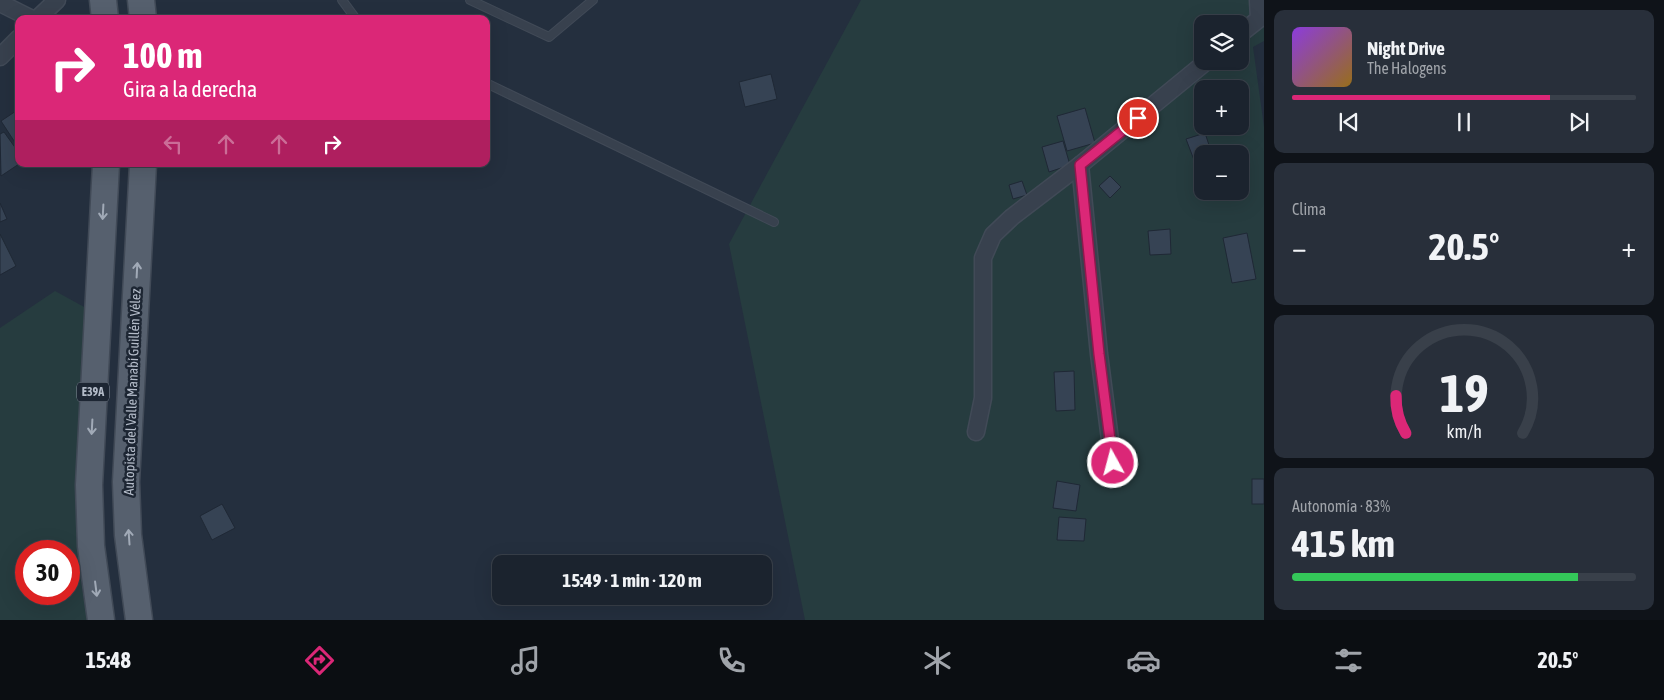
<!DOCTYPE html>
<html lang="es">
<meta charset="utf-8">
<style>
body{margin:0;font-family:"Asap Condensed",sans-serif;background:#282f3a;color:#f1f3f6;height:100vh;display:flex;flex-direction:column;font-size:19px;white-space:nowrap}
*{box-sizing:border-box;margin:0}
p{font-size:16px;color:#a0a4aa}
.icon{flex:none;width:28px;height:28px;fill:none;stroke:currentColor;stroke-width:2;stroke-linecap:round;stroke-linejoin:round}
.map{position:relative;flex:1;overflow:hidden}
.side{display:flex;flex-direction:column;gap:10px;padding:10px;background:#0f1319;width:400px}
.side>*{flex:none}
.top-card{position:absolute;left:15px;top:15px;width:475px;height:152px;border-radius:10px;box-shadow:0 5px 20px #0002,0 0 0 1px #39404a;background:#db2777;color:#fff;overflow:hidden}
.buttons{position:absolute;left:1194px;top:15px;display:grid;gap:10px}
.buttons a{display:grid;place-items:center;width:55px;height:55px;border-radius:10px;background:#1b232e;box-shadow:0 5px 20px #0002,0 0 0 1px #39404a;font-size:25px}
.speed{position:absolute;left:15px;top:540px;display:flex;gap:10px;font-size:25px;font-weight:700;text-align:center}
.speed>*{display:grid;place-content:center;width:65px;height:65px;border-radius:50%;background:#1b232e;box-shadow:0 5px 20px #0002,0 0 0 1px #39404a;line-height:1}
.speed .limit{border:8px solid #d22;background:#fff;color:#111}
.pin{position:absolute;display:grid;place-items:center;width:42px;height:42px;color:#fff;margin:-21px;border:2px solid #fff;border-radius:50%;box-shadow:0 1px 5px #0007}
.me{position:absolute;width:55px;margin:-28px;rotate:353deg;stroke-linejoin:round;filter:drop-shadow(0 0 4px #0008)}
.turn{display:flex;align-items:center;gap:18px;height:105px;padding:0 25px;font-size:22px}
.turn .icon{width:65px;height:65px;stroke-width:2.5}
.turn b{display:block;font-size:35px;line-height:42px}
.lanes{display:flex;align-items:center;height:48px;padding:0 25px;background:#0003;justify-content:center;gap:25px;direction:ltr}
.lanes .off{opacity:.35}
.big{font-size:38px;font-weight:700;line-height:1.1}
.side .card{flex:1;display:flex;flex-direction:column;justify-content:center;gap:8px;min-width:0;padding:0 18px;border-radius:10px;background:#282f3a}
.side .dial{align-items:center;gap:0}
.dial svg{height:130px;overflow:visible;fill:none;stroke:#39404a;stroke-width:7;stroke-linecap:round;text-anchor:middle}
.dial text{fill:#f1f3f6;stroke:none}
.song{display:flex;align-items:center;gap:15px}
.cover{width:60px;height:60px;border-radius:8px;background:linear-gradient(135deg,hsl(270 70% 55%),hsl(40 70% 35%))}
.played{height:5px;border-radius:2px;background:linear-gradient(90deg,#db2777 75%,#39404a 75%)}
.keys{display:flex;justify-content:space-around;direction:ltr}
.heat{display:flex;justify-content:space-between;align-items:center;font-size:28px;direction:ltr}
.charge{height:8px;border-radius:4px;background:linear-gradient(90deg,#34c759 83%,#39404a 0)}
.trip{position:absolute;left:492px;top:555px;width:280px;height:50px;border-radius:10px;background:#1b232e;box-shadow:0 5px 20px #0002,0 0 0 1px #39404a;font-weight:700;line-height:50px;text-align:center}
.dock{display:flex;height:80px;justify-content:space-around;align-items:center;background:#0b0e12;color:#a0a4aa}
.dock .icon{width:35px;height:35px}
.dock .on{color:#db2777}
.dock b{font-size:22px;color:#f1f3f6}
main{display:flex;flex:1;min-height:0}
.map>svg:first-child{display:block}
.green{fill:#263c3f;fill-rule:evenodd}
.building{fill:#364354;stroke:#1f2835}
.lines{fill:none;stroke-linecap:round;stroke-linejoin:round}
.service-casing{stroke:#414a57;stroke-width:10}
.minor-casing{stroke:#414a57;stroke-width:19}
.primary-casing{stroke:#414a57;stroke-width:29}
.service{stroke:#38414e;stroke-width:8}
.minor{stroke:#38414e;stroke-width:16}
.primary{stroke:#56606e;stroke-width:26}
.oneway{stroke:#a1aab7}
.route-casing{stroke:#8e194d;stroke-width:12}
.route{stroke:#db2777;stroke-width:9}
.labels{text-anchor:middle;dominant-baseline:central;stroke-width:5;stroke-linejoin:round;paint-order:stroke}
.shield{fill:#1d2633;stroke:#878f9c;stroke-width:1}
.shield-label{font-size:12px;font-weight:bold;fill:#b4bcc9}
.street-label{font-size:14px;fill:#b4bcc9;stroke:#1d2633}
</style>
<main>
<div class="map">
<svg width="1264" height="620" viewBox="0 0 1264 620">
<rect width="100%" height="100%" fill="#242f3e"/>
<g class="green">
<path d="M 861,0 L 1264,0 L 1264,41 L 1253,47 L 1264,127 L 1264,620 L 805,620 L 729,244 ZM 1202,24 L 1240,24 L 1240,61 L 1202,61 ZM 1202,89 L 1240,89 L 1240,126 L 1202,126 ZM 1202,154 L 1240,154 L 1240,191 L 1202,191 Z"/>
<path d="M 55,291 L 86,308 L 77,485 L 80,574 L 87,620 L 0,620 L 0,328 ZM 26,551 L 69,551 L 69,594 L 26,594 Z"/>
</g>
<g class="building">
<path d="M 771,74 L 777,99 L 745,107 L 739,82 Z"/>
<path d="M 1085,108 L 1095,143 L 1067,151 L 1057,116 Z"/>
<path d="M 19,109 L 19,147 L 18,147 L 1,121 Z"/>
<path d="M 4,132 L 19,153 L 19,164 L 1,176 L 0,134 Z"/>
<path d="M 1205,133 L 1212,154 L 1202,154 L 1202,157 L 1194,160 L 1186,139 Z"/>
<path d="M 1063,141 L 1070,165 L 1049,172 L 1042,147 Z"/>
<path d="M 1110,176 L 1121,187 L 1110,198 L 1099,186 Z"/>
<path d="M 1022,181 L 1027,195 L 1013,199 L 1009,185 Z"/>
<path d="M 0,203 L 7,219 L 0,222 Z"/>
<path d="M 1170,229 L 1171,254 L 1150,255 L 1148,231 Z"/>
<path d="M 1247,233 L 1256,279 L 1232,283 L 1223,238 Z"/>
<path d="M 0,234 L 16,266 L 0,275 Z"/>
<path d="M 1074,371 L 1075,410 L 1056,411 L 1054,372 Z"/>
<rect x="1252" y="479" width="12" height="25"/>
<path d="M 1057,481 L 1080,485 L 1076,511 L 1053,508 Z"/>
<path d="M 222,504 L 235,528 L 212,540 L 200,516 Z"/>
<path d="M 1059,517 L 1086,519 L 1084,541 L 1057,540 Z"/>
</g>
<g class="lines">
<defs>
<g id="service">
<path d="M 342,0 L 356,19"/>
<path d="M 470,0 L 549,37 L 593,0"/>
<path d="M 486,83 L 774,222"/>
</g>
<g id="minor">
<path d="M 0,3 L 32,19"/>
<path d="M 37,19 L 57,0"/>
<path d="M 1240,34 L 1259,19 L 1258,0"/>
<path d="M 0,57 L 19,38"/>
<path d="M 1080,165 L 1099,354 L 1113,463"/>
<path d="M 976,432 L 983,398 L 983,258 L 993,235 L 1012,217 L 1080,165 L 1207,61"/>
</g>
<g id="primary">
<path d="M 103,0 L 105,19"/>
<path d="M 141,0 L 143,19"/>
<path d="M 101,620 L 91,546 L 89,485 L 106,164"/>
<path d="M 139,620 L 128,535 L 126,482 L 143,164"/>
</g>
</defs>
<use href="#service" class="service-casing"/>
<use href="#minor" class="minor-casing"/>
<use href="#primary" class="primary-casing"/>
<use href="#service" class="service"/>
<use href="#minor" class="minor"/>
<use href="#primary" class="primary"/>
</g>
<defs><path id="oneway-shaft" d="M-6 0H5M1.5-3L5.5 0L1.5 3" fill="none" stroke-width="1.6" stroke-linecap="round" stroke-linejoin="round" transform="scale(1.25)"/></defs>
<g class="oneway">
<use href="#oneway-shaft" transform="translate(103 212) rotate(93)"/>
<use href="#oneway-shaft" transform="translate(137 270) rotate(-87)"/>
<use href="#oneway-shaft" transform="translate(92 427) rotate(93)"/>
<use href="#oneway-shaft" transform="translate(129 537) rotate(-94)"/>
<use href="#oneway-shaft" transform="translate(96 589) rotate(83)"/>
</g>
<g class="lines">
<defs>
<path id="route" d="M 1113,463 L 1099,354 L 1080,165 L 1138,118"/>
</defs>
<use href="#route" class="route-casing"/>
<use href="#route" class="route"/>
</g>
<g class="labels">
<rect class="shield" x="77" y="382.5" width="32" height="19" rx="4"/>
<g class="shield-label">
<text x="93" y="392">E39A</text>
</g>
<g class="street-label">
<text transform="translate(132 392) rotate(-88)">Autopista del Valle Manabí Guillén Vélez</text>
</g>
</g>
</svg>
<div class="buttons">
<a><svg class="icon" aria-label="layers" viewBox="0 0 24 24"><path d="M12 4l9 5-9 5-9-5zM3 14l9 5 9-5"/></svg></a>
<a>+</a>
<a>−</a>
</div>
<div class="speed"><div class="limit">30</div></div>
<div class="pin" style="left:1138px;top:118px;background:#d93025"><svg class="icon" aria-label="arrive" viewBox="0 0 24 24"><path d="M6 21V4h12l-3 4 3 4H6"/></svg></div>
<svg class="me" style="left:1113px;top:463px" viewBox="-20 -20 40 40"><circle r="17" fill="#db2777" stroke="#fff" stroke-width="3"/><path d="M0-11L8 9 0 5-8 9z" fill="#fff"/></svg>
<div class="trip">15:49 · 1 min · 120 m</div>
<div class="top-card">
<div class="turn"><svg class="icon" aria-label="right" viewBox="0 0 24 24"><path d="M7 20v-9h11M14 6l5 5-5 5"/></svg><div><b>100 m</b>Gira a la derecha</div></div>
<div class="lanes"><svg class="icon off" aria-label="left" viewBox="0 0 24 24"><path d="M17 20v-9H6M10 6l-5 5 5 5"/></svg><svg class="icon off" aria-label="ahead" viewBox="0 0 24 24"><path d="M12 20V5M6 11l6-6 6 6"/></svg><svg class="icon off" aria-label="ahead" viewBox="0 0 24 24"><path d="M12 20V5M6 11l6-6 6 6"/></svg><svg class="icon" aria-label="right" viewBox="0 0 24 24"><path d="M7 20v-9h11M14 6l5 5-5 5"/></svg></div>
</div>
</div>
<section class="side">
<div class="card">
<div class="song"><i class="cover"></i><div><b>Night Drive</b><p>The Halogens</p></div></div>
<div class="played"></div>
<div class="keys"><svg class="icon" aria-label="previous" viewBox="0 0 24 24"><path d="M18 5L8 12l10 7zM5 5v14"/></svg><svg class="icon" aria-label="pause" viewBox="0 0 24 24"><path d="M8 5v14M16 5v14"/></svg><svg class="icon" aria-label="next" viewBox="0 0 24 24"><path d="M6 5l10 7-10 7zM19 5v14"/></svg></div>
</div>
<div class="card"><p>Clima</p>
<div class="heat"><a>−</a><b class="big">20.5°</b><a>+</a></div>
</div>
<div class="card dial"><svg viewBox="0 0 100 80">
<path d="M14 69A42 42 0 1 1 86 69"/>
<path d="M14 69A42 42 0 0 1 8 46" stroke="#db2777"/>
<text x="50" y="56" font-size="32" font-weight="700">19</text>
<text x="50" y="72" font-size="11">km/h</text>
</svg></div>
<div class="card"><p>Autonomía · 83%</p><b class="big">415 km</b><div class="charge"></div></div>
</section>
</main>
<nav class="dock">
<b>15:48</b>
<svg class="icon on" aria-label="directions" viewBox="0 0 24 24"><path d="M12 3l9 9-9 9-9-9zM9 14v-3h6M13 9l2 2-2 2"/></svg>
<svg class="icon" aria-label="music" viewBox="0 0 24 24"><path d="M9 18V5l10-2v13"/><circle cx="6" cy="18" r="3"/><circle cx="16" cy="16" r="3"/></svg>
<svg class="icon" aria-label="phone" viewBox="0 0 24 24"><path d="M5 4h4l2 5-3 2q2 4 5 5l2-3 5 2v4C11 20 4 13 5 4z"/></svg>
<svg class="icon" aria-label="climate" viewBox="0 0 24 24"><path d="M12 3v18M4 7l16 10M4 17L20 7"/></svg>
<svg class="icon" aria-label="car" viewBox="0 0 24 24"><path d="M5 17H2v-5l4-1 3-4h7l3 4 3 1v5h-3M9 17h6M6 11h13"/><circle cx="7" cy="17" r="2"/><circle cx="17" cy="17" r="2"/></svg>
<svg class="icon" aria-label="filters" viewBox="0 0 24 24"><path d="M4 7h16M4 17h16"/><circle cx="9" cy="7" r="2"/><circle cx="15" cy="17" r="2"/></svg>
<b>20.5°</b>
</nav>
